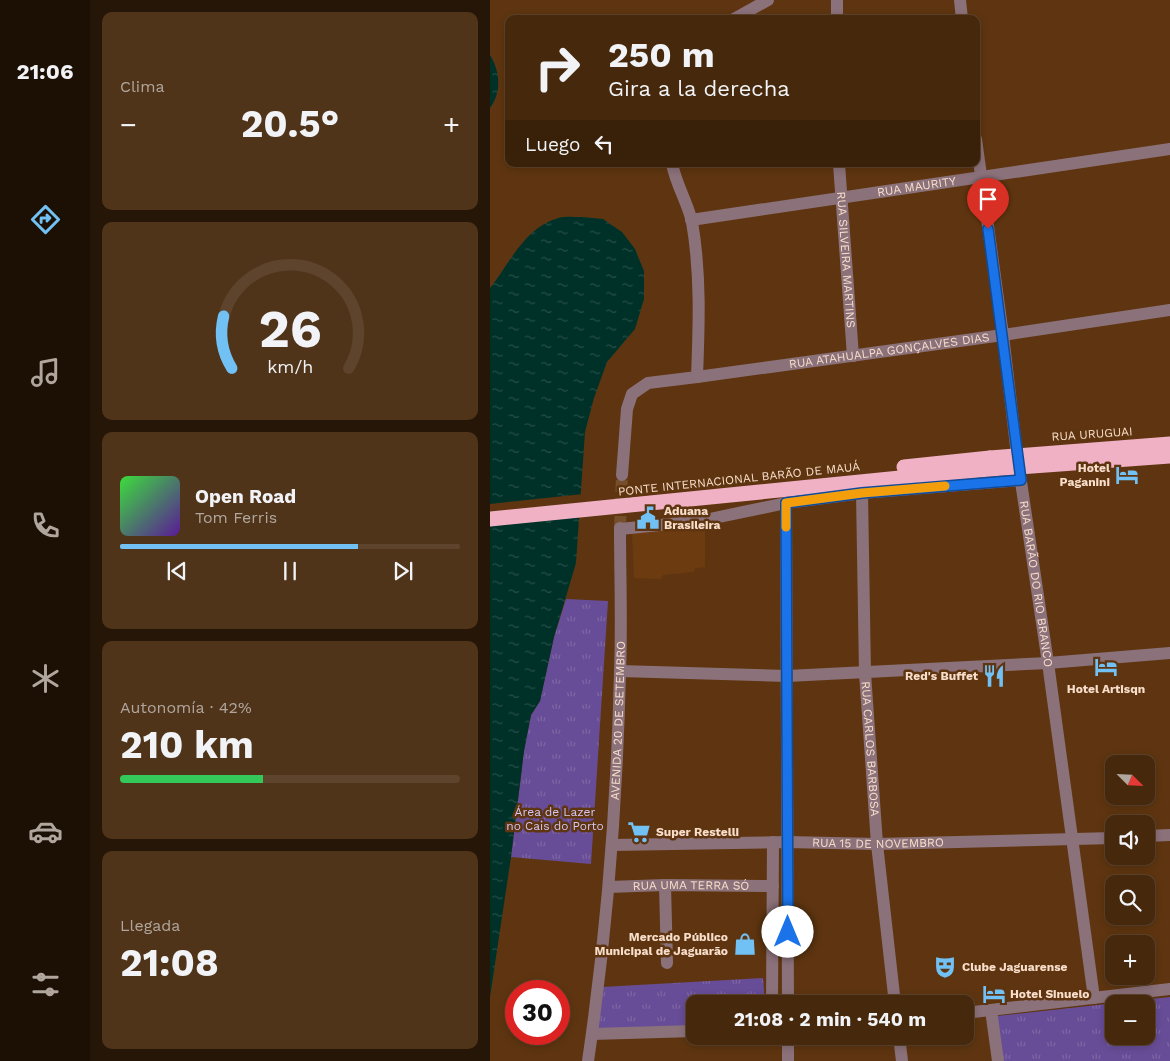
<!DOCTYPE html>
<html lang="es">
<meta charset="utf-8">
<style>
body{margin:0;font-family:"Work Sans",sans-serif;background:#50341a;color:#f1f3f6;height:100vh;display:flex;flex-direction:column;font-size:19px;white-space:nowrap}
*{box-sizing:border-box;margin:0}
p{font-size:16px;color:#b0a69d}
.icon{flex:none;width:28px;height:28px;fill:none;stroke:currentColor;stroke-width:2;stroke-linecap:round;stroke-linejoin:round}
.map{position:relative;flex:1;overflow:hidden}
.panel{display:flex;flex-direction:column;gap:12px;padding:12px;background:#261607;width:400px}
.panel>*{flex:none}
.hud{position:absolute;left:15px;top:15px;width:475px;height:152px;border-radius:10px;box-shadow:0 2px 8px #0003,0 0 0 1px #5e442d;background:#46280c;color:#f1f3f6;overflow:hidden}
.needle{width:32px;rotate:114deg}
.buttons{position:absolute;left:615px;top:755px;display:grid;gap:10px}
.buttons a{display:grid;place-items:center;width:50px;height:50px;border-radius:10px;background:#46280c;box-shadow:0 2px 8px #0003,0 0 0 1px #5e442d;font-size:25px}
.speed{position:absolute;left:15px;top:980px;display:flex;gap:10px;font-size:25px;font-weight:700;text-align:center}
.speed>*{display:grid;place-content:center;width:65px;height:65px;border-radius:50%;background:#46280c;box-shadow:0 2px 8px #0003,0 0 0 1px #5e442d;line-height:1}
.speed .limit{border:8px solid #d22;background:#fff;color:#111}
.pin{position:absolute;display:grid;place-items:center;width:42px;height:42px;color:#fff;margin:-51px -21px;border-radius:50% 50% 50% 0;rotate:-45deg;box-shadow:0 0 5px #0007}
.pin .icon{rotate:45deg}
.me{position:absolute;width:55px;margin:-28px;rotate:0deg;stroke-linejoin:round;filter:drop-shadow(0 0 4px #0008)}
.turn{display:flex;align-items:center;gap:18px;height:105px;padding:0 20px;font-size:22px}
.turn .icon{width:65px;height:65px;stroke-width:2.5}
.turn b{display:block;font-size:35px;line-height:42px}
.then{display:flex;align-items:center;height:48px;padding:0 20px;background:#0003;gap:10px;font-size:19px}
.big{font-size:38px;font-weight:700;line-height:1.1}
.panel .tile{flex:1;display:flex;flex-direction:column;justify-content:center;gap:8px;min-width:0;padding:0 18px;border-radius:10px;background:#50341a}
.panel .dial{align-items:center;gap:0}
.dial svg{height:130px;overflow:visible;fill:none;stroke:#5e442d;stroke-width:7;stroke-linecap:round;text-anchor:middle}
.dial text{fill:#f1f3f6;stroke:none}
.song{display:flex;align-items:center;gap:15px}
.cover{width:60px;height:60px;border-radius:8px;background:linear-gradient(135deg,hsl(120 70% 55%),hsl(270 70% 35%))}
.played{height:5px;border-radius:2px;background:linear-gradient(90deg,#71c1f4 70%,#5e442d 70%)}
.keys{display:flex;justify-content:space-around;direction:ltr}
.heat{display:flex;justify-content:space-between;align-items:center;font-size:28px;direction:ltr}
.charge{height:8px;border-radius:4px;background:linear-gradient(90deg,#34c759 42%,#5e442d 0)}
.trip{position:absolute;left:196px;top:995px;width:288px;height:50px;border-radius:10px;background:#46280c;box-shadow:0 2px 8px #0003,0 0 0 1px #5e442d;font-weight:700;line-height:50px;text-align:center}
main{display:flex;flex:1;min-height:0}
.tab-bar{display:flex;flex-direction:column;width:90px;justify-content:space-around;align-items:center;background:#1c1005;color:#b0a69d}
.tab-bar .icon{width:35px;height:35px}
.tab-bar .selected{color:#71c1f4}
.tab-bar b{font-size:22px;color:#f1f3f6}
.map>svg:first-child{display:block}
.built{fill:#6c3c10}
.park{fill:url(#park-tufts);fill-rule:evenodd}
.water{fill:url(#water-ripples)}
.pier{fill:#5e3510}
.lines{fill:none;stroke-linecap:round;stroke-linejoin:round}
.minor-tunnel{stroke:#754e2c;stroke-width:12;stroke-dasharray:12 6;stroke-linecap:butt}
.minor{stroke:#8b7179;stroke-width:12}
.highway{stroke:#f0b1c5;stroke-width:15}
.highway-bridge{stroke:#f0b1c5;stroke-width:15}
.route-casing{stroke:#114b97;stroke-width:12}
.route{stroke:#1a73e8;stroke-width:9}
.slow{stroke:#f59e0b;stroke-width:9}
.labels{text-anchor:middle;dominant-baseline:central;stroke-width:5;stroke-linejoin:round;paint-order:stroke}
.street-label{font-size:12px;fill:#f8decb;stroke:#5e3510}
.poi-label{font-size:12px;font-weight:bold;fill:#f8decb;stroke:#5e3510;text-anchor:start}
.park-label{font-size:12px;fill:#d4c7f4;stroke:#5e3510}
</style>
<main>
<nav class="tab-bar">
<b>21:06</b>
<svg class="icon selected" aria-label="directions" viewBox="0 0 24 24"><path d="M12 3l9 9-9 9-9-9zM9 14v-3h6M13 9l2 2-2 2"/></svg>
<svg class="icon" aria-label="music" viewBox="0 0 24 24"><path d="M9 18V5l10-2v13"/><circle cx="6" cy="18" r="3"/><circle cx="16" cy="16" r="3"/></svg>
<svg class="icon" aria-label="phone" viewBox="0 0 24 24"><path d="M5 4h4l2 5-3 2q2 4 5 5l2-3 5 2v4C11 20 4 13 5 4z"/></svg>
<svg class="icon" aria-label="climate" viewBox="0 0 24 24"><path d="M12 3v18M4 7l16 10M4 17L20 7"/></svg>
<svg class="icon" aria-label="car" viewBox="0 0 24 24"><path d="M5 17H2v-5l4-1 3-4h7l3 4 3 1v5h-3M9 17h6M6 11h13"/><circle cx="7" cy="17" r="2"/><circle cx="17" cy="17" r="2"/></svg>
<svg class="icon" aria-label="filters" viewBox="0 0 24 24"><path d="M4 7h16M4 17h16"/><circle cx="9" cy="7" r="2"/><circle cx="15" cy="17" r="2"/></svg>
</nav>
<section class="panel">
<div class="tile"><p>Clima</p>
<div class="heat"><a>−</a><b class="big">20.5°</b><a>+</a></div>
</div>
<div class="tile dial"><svg viewBox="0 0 100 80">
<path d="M14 69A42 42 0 1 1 86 69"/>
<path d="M14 69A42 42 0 0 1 9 37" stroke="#71c1f4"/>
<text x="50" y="56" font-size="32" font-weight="700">26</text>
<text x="50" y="72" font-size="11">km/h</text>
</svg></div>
<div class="tile">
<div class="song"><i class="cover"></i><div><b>Open Road</b><p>Tom Ferris</p></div></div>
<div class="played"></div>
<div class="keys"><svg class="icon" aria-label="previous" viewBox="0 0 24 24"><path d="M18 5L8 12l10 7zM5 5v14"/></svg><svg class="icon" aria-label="pause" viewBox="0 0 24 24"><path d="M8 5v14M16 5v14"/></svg><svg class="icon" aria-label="next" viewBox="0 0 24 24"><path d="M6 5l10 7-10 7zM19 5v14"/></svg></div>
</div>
<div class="tile"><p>Autonomía · 42%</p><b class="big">210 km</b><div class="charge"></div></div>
<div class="tile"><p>Llegada</p><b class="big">21:08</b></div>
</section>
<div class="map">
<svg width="680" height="1061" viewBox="0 0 680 1061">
<defs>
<pattern id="park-tufts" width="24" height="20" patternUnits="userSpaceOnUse" patternTransform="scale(1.25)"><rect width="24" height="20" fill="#674d97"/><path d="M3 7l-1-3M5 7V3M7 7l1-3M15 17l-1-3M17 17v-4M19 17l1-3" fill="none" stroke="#7e66a4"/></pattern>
<pattern id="water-ripples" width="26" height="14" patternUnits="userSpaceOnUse" patternTransform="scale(1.25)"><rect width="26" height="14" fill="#003129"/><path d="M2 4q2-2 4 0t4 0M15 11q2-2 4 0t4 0" fill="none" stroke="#264e47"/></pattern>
</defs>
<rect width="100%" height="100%" fill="#5e3510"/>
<path class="built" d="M 215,527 L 215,567 L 205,568 L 204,572 L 173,575 L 171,579 L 144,578 L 142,533 Z"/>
<g class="park">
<path d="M 76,599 L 118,601 L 101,864 L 21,857 L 34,751 L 41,715 L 50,701 L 64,637 Z"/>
<path d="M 273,978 L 275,1004 L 205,1004 L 205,1029 L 106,1032 L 112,987 Z"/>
<path d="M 680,997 L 680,1061 L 513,1061 L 507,1016 ZM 624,1004 L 656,1004 L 656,1036 L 624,1036 Z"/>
</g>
<g class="water">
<path d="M 0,55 C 10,71 12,92 0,108 Z"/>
<path d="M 92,217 L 113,219 L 132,232 L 145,249 L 154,271 L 154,299 L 145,329 L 117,362 L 104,398 L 95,432 L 86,563 L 64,637 L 50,701 L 41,715 L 34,751 L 21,857 L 0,997 L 0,288 C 20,263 34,228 68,218 C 75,216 84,217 92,217 Z"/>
</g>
<path class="pier" d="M 93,494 L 92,517 L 0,526 L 0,504 Z"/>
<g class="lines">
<path class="minor-tunnel" d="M 130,528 L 132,475"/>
<g class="minor">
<path d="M 470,0 L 472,19"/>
<path d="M 244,19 L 278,0"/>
<path d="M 347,19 L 347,0"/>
<path id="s1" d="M 486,139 L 513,335 L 527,455 L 558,663 L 604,998"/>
<path id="s2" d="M 349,164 L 363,356"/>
<path id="s3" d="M 201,220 C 361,197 520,172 680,149"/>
<path id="s4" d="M 207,377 L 513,335 L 680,310"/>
<path d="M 132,475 L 137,409 L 142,394 L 158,383 L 207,377 C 209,325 211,274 202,222 C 198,204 186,184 182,164"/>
<path id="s5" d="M 372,493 L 375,673 L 387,844 L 405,1004"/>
<path d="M 296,503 L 298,1004"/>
<path d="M 130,529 L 210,521 L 296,503 L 372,493 L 531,480"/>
<path d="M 130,671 L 297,676 L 558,663 L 680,653"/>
<path d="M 656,836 L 680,835"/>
<path id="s6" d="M 122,845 L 297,842 L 387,844 L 624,838"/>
<path d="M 175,885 L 177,963"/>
<path id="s7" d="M 119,887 L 175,885 L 283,886"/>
<path d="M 282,1004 L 283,842"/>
<path d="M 501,1010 L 508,1061"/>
<path d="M 475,1013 L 680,989"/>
<path d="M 102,1034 L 205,1031"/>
<path d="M 298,1036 L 298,1061"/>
<path d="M 409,1036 L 412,1061"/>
<path id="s8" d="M 98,1061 C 117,932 127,802 130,672 C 132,624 130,576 130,528"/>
</g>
<g class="highway">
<path d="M 500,458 L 680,444"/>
<path d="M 500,469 L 680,456"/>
</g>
<g class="highway-bridge">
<path d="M 414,467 L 500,458"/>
<path d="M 0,519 L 500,469"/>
</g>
</g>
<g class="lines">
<defs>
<path id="route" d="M 298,932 L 296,503 L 372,493 L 531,480 L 498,229"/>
</defs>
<use href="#route" class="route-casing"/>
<use href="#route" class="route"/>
<path class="slow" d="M 296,527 L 296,503 L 372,493 L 455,486"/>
</g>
<defs>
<symbol id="hotel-bare" viewBox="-9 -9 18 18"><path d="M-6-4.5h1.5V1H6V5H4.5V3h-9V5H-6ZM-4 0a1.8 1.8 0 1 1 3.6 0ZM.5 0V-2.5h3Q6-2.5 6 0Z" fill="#71c1f4" stroke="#5e3510" stroke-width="2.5" paint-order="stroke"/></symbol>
<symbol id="civic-bare" viewBox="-9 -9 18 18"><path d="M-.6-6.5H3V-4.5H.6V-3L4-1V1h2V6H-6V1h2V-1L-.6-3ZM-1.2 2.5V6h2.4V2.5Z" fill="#71c1f4" stroke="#5e3510" stroke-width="2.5" paint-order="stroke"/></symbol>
<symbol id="restaurant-bare" viewBox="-9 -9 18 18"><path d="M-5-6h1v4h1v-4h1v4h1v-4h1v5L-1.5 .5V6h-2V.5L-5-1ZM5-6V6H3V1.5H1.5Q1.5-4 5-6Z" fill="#71c1f4" stroke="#5e3510" stroke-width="2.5" paint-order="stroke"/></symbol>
<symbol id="supermarket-bare" viewBox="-9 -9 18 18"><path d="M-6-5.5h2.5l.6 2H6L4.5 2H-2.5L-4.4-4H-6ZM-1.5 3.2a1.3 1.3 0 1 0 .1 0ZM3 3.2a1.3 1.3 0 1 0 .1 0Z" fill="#71c1f4" stroke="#5e3510" stroke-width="2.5" paint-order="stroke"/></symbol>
<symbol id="shop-bare" viewBox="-9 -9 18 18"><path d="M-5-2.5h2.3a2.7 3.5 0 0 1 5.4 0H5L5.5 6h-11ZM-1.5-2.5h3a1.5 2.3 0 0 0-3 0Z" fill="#71c1f4" stroke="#5e3510" stroke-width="2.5" paint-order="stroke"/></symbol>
<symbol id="theatre-bare" viewBox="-9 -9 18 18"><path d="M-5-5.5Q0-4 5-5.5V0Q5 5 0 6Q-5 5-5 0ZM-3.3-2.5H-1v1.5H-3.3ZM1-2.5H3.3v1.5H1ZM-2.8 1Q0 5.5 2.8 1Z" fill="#71c1f4" stroke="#5e3510" stroke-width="2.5" paint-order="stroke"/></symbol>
</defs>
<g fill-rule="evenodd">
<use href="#hotel-bare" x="621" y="459" width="32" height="32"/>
<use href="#civic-bare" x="142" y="502" width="32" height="32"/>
<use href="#hotel-bare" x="600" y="651" width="32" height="32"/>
<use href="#restaurant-bare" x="488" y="660" width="32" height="32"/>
<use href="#supermarket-bare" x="133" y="816" width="32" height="32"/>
<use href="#shop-bare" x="239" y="928" width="32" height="32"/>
<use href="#theatre-bare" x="439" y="951" width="32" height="32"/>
<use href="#hotel-bare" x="488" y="978" width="32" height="32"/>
</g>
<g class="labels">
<g class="street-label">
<text stroke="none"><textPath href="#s3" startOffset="228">RUA MAURITY</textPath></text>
<text stroke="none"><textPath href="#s2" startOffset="96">RUA SILVEIRA MARTINS</textPath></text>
<text stroke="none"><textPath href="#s4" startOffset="194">RUA ATAHUALPA GONÇALVES DIAS</textPath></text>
<text transform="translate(602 434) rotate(-4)">RUA URUGUAI</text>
<text transform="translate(249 479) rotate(-6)">PONTE INTERNACIONAL BARÃO DE MAUÁ</text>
<text stroke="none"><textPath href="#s1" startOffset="449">RUA BARÃO DO RIO BRANCO</textPath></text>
<text stroke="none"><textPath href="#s8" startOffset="342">AVENIDA 20 DE SETEMBRO</textPath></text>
<text stroke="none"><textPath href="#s5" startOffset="256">RUA CARLOS BARBOSA</textPath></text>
<text stroke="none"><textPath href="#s6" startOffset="266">RUA 15 DE NOVEMBRO</textPath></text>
<text stroke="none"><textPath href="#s7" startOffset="82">RUA UMA TERRA SÓ</textPath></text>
</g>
<g class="poi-label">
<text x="620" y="468" text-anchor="end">Hotel<tspan x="620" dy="14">Paganini</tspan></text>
<text x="174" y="511">Aduana<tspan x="174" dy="14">Brasileira</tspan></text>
<text x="488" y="676" text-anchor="end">Red's Buffet</text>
<text x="616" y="689" text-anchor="middle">Hotel Artisqn</text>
<text x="166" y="832">Super Restelli</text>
<text x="238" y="937" text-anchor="end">Mercado Público<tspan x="238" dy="14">Municipal de Jaguarão</tspan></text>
<text x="472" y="967">Clube Jaguarense</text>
<text x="520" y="994">Hotel Sinuelo</text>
</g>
<g class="park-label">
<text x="65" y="812">Área de Lazer<tspan x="65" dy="14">no Cais do Porto</tspan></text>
</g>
</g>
</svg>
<div class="buttons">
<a><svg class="needle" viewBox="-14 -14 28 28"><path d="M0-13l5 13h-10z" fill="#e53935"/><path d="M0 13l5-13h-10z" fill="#b0a69d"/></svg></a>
<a><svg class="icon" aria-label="sound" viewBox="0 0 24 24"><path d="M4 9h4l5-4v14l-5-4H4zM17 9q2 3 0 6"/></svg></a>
<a><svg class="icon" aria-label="search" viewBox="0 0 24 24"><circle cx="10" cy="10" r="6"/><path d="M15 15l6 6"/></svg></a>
<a>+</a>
<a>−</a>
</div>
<div class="speed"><div class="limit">30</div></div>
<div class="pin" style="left:498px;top:229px;background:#d93025"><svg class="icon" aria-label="arrive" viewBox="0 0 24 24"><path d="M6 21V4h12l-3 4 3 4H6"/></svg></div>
<svg class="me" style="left:298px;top:932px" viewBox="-20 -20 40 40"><circle r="19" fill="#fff"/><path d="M0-13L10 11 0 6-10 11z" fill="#1a73e8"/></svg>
<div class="trip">21:08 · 2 min · 540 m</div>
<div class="hud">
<div class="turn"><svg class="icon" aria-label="right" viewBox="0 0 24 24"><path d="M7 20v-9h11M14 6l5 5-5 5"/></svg><div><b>250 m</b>Gira a la derecha</div></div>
<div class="then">Luego<svg class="icon" aria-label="left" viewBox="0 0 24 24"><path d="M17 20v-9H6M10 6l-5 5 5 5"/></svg></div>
</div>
</div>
</main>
